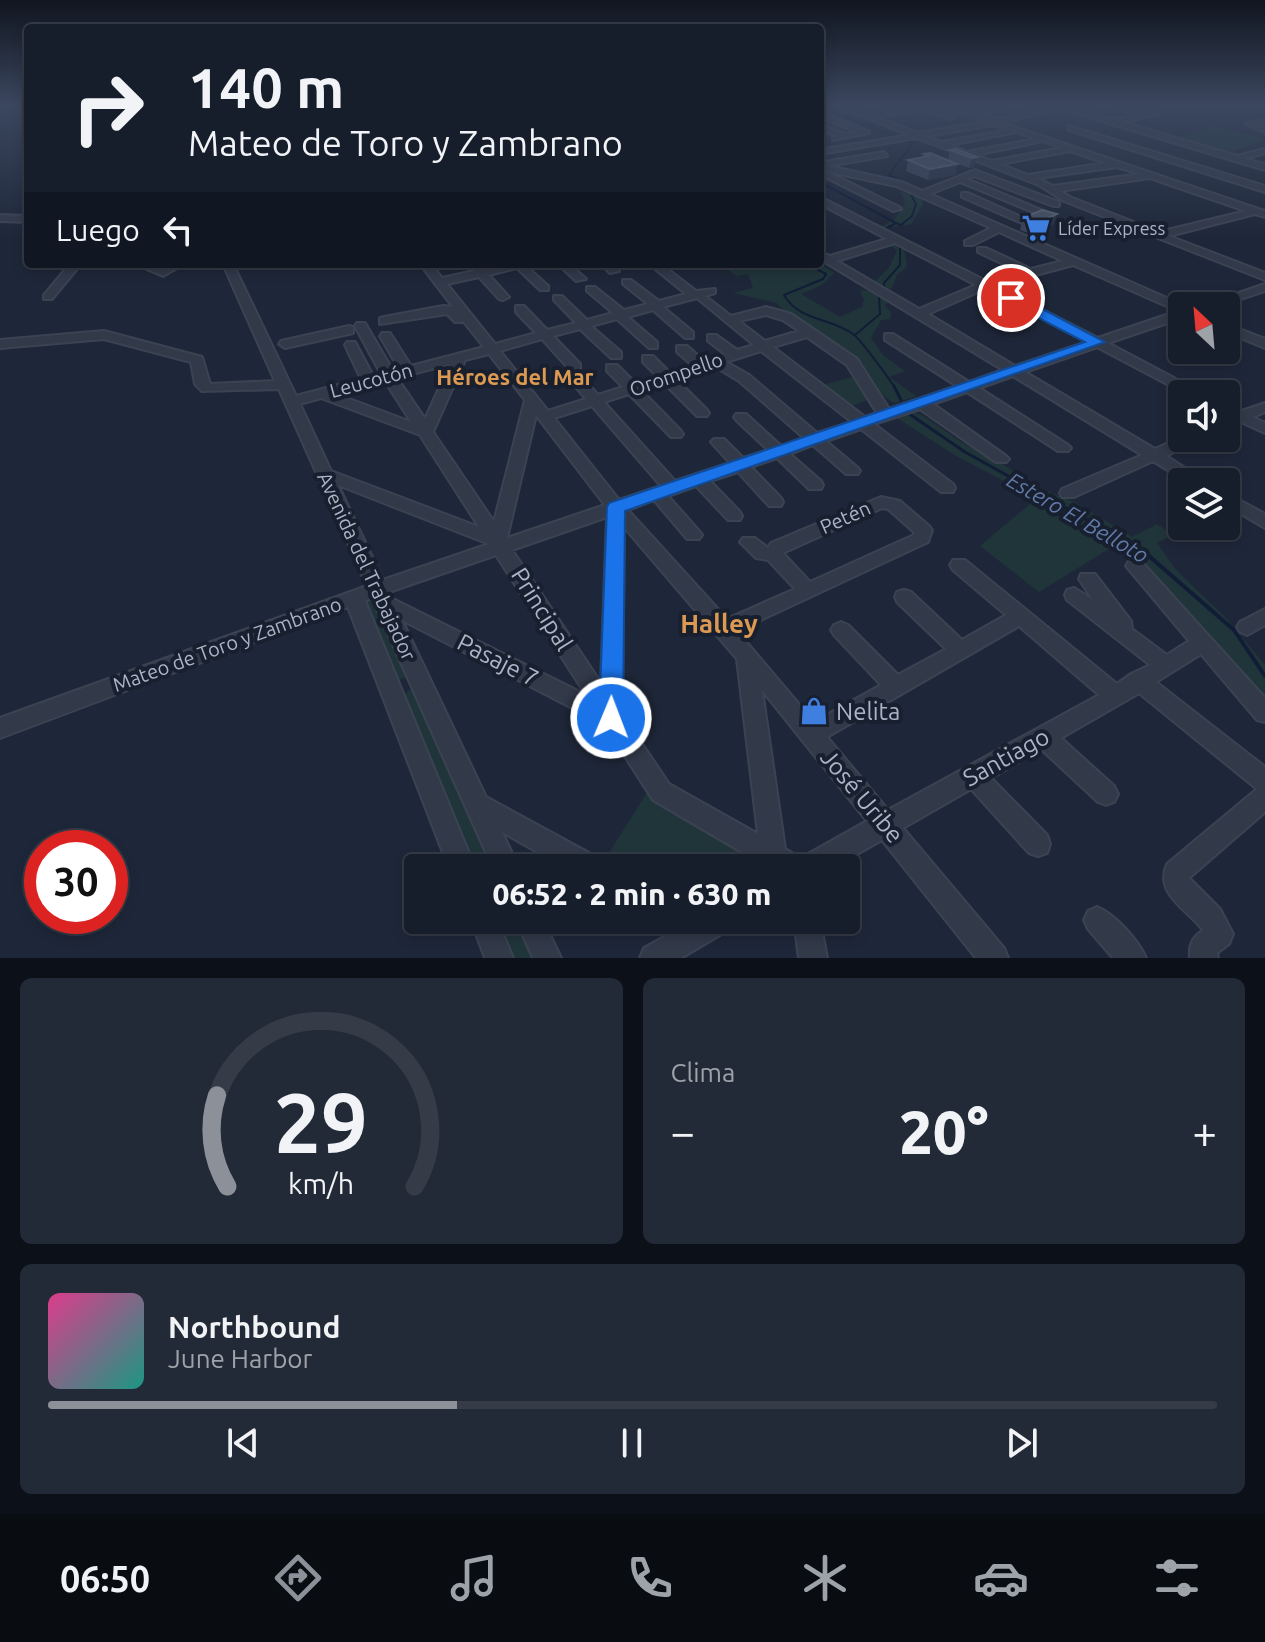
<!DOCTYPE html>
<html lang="es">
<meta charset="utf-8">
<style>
body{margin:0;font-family:Ubuntu,sans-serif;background:#232a37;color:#f1f3f6;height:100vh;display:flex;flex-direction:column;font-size:30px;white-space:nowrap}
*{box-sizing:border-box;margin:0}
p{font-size:26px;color:#9ea2a9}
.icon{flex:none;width:44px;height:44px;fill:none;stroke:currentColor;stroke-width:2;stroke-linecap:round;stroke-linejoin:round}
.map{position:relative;height:958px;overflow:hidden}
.sheet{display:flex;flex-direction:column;gap:20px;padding:20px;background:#0c1018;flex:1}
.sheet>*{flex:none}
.top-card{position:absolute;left:24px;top:24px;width:800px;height:244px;border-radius:8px;box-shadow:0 4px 12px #0003,0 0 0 2px #353b47;background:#161d2b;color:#f1f3f6;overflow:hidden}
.needle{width:52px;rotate:334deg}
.fabs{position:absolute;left:1168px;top:292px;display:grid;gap:16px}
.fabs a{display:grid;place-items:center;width:72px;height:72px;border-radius:8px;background:#161d2b;box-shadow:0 4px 12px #0003,0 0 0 2px #353b47;font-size:40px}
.speed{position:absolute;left:24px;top:830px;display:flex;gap:16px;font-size:40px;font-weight:700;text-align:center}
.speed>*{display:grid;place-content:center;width:104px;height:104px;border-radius:50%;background:#161d2b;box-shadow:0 4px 12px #0003,0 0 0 2px #353b47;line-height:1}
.speed .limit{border:12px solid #d22;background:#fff;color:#111}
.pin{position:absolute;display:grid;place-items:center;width:68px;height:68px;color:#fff;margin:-34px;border:4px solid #fff;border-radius:50%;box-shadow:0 2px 8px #0007}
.me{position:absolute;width:88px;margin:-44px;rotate:1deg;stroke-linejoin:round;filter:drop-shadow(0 0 6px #0008)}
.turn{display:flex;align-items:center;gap:28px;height:168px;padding:0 32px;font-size:36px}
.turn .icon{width:104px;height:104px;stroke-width:2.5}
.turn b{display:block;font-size:56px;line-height:68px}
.then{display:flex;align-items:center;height:76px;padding:0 32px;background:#0003;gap:16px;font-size:30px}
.big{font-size:60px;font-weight:800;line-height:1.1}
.sheet .tile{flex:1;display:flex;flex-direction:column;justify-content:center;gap:12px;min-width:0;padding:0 28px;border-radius:12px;background:#232a37}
.sheet .dial{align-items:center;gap:0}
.dial svg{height:208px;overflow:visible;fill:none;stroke:#353b47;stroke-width:7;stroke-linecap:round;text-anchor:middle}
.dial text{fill:#f1f3f6;stroke:none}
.song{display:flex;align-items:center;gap:24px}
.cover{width:96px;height:96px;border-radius:12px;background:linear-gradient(135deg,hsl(330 70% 55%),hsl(170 70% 35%))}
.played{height:8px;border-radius:4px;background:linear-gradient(90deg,#8c9099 35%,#353b47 35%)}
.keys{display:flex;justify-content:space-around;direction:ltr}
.heat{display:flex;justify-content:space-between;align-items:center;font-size:44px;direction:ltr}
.sheet .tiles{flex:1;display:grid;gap:20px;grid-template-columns:1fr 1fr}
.tile:last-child{grid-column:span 2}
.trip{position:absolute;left:404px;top:854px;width:456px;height:80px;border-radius:8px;background:#161d2b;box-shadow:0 4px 12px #0003,0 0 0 2px #353b47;font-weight:800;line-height:80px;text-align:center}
.menu{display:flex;height:128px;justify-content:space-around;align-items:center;background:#090c11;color:#9ea2a9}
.menu .icon{width:56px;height:56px}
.menu .on{color:#8c9099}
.menu b{font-size:36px;color:#f1f3f6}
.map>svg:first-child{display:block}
.green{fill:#20353a}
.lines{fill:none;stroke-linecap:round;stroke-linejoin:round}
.stream-far2{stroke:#111d37;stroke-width:2}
.stream-far1{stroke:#111d37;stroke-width:3}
.stream{stroke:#111d37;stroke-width:4}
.minor-casing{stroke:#3b4353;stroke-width:4}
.minor{fill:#323949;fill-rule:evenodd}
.wall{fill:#394358}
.shaded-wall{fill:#293347}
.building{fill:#455064;stroke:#555f73;stroke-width:2}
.route{fill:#1a73e8;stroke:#114b97;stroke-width:2}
.labels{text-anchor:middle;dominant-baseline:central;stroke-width:8;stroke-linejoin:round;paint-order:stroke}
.far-poi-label{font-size:18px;fill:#acb4c6;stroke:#181f2e;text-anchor:start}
.street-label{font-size:20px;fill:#acb4c6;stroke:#181f2e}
.neighbourhood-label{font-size:22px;font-weight:bold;fill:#dc9951;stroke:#181f2e}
.water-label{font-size:22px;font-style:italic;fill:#617aa9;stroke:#181f2e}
.near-street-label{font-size:24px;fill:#acb4c6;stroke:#181f2e}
.near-poi-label{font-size:24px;fill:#acb4c6;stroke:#181f2e;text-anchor:start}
.near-neighbourhood-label{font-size:26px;font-weight:bold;fill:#dc9951;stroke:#181f2e}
</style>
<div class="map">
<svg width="1265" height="958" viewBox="0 0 1265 958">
<rect width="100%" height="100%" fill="#1e2739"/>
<g class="green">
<path d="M 1211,126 L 1265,139 L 1232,152 L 1177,138 Z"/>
<path d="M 901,192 L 922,198 L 923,204 L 911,224 L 878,229 L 895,219 L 905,203 Z"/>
<path d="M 895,244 L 904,248 L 907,267 L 897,275 L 891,290 L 875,281 L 889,268 L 897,250 L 891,246 Z"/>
<path d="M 719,264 L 820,264 L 834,273 L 822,285 L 801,294 L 840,317 L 862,307 L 864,300 L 860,290 L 873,291 L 890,302 L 884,305 L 891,312 L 890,319 L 881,320 L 871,338 L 883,355 L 905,371 L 889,377 L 916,396 L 895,403 C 873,393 872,372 854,357 C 840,346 782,314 777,303 L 733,293 L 753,288 L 748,274 L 737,276 Z"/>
<path d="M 856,376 L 868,400 L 846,408 L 819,386 Z"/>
<path d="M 912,412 L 922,415 L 961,442 L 993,458 L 1041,489 L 1075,502 L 1132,537 L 1157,524 L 1173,535 L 1157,543 L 1176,570 L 1226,618 L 1265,665 L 1265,704 L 1120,542 L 1039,592 L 980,546 L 1037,498 L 956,456 L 897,418 Z"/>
<path d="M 371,597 L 375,598 L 409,675 L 397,681 L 365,604 Z"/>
<path d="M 409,690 L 417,690 L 495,868 L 475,868 L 404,696 Z"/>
<path d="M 650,788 L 739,843 L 740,868 L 600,867 Z"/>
<path d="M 496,920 L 518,920 L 535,958 L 512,958 Z"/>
</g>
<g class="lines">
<g class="stream-far2">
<path d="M 839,108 L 835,113 L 913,143 L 889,175 L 912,186"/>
<path d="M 820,182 L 896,223"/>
<path d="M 899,237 L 885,229 L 896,223 L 901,225 L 912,216 L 916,204 L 910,193"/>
<path d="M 807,264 L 826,274 L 823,279 L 784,295 C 800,322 830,317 853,334 C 861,340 888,377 895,388"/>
<path d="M 884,288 L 884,283 L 900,265 L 900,246"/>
<path d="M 855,335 L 880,314 L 879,296"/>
</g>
<g class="stream-far1">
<path d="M 894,386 L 901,400"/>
<path d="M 908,413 L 965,452 L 1116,536"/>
</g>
<path class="stream" d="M 1113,534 L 1149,556 L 1234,630 L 1265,676"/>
<defs>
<g id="minor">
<path d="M 832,104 L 842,104 L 918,133 L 985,122 L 937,104 L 948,104 L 974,113 L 1010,107 L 1010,109 L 981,115 C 1009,125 1034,106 1056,104 C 1075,103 1093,116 1111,119 C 1118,120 1128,117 1135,115 L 1102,104 C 1120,104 1137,115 1155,112 L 1159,114 L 1122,122 L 1237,156 L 1265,149 L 1265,153 L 1245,159 L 1265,164 L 1265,170 L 1059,108 L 1003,123 L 1265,211 L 1265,217 L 1255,214 L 1169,236 L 1265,273 L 1265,280 L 1064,201 L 1039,185 L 917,138 L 820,154 L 820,150 L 909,135 ZM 994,125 L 1009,130 L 942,142 L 926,136 ZM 1017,132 L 1035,139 L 967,152 L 950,145 ZM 1043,141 L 1061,148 L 992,161 L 976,155 ZM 1070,151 L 1106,163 L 1028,175 L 1000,164 ZM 1117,167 L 1140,174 L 1053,186 L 1038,178 ZM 1150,178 L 1246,211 L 1159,232 L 1070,197 L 1060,191 Z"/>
<path d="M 908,104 L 919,104 L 954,117 L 950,119 L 922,110 L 887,115 L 883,113 L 913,107 Z"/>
<path d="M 820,112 L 868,131 L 869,133 L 833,140 L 833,136 L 837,136 L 820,130 L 820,125 L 846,134 L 856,132 L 820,117 Z"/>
<path d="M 1265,119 L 1265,123 L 1257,125 L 1265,127 L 1265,132 L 1245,124 Z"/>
<path d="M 1069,126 L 1265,186 L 1265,192 L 1069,130 Z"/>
<path d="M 884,152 L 887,156 L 828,166 L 902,182 L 922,191 L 975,170 L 1059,202 L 1059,206 L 1053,206 L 974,176 L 967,179 L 1046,212 L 1038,214 L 960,182 L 930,194 L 1185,306 L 1182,306 L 1182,318 L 1108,343 L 1204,394 L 1186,394 L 1097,347 L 1025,372 L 1155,449 L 1182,437 L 1200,438 L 1166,456 L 1207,482 L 1187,482 L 1153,461 L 1074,497 L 1062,497 L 1060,493 L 1062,489 L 1142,455 L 1013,376 L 979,388 L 1068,445 L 1071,448 L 1068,451 L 1058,451 L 967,392 L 933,404 L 1006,456 L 1009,459 L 1006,462 L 996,462 L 920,409 L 874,424 L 953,484 L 955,488 L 953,492 L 941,492 L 861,429 L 826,441 L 858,468 L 860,471 L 858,474 L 846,474 L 813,445 L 790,454 L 821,481 L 823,485 L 821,489 L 809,489 L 777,458 L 751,467 L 781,498 L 783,502 L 781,506 L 769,506 L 738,472 L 710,481 L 740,512 L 742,516 L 740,520 L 728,520 L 696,486 L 668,496 L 699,531 L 702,535 L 699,539 L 687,539 L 654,500 L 628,510 L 727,619 L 795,589 L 768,560 L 756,558 L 740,542 L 743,538 L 755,538 L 768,548 L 771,543 L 881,497 L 900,501 L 929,526 L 932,530 L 928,542 L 737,631 L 814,722 L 881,685 L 834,635 L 831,630 L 834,625 L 841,622 L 848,625 L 898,675 L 946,649 L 897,602 L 895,597 L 897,592 L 904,590 L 911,592 L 962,640 L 1006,615 L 953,570 L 950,565 L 953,560 L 965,560 L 1117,684 L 1131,674 L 1150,665 L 1067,600 L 1065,595 L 1067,590 L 1074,588 L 1093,600 L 1079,579 L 1081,574 L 1095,574 L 1131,621 L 1132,629 L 1167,655 L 1189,641 L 1126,566 L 1129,561 L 1141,561 L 1265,698 L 1265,722 L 1257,720 L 1201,654 L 1156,682 L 1265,767 L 1265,812 L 1189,878 L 1220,909 L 1233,934 L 1229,944 L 1217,953 L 1218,958 L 1190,958 C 1189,944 1192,938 1203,930 C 1187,909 1154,894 1167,864 L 1257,789 L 1139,693 L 1061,738 L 1114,786 L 1118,794 L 1114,802 L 1106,805 L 1098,802 L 1041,749 L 991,778 L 1047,835 L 1050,844 L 1047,853 L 1038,856 L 1029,853 L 971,789 L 903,828 L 1004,948 L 1008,958 L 976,958 L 882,840 L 832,868 L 769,868 L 653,800 L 605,725 L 402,620 L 486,797 L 600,859 L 604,868 L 566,868 L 502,832 L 519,868 L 493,868 L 372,598 L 365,601 L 475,868 L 449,868 L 348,607 L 0,738 L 0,718 L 367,586 L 279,389 L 202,391 L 195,384 L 191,362 L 104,339 L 0,348 L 0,340 L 104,331 L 202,357 L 210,384 L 275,381 L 223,264 L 233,264 L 296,396 L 361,379 L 345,345 L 347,342 L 355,342 L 373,376 L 381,374 L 355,326 L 357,323 L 365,323 L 393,371 L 399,369 L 380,336 L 382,333 L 390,333 L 411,366 L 484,347 L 464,322 L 455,322 L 447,314 L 380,324 L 380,318 L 384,317 L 443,306 L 453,307 L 420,264 L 431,264 L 442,278 L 474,271 L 472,268 L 477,265 L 484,269 L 507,264 L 527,264 L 526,266 L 548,286 L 548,290 L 540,290 L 517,268 L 489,275 L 509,297 L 503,300 L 499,299 L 479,277 L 447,284 L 495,344 L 536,333 L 516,312 L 516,306 L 524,306 L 547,330 L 576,323 L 554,300 L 554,296 L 562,296 L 587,320 L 613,313 L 587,291 L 587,287 L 595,287 L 624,310 L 648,304 L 623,284 L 623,280 L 631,280 L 659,301 L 686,294 L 649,264 L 661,264 L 696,291 L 715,289 L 715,293 L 705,296 L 731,316 L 766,307 L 791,314 L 857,359 L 889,409 L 957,386 L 885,340 L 885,334 L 893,334 L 969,382 L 1003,370 L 820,259 L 820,252 L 830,256 L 887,239 L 820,204 L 820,197 L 986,281 L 1020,272 L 978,252 L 978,248 L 986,248 L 1031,269 L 1063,261 L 999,232 L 973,245 L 965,245 L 965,241 L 991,228 L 896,186 L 820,170 L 820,164 L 824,165 L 824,162 ZM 895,243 L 976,285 L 919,309 L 837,261 ZM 1073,265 L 1178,311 L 1098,338 L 995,286 ZM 985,289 L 1087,342 L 1015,366 L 928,314 ZM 697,298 L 754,345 L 737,350 L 716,335 L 708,335 L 708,341 L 725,354 L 704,361 L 687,346 L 677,346 L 677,352 L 692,365 L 669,372 L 653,356 L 643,356 L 643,362 L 657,376 L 635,383 L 617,365 L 607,365 L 607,371 L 623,387 L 598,395 L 581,376 L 571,376 L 569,379 L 586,399 L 548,411 L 500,351 L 542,339 L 570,370 L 580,370 L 580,364 L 553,336 L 580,329 L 611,358 L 621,358 L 621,352 L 591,326 L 617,319 L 649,348 L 657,348 L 657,342 L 628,317 L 653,310 L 685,338 L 693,338 L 693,332 L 663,307 ZM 766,315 L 783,320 L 799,331 L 765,341 L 739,321 ZM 807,337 L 847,365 L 877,413 L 865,417 L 773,347 ZM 761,351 L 852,422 L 817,433 L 749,375 L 726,362 ZM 489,354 L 525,400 L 494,522 L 433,432 L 465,360 ZM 450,364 L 425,419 L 397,378 ZM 714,366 L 739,381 L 804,438 L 781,446 L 746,414 L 736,414 L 734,417 L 736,420 L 768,450 L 743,458 L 724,439 L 714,439 L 711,442 L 730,463 L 675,481 L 604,402 L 629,394 L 671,437 L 681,437 L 683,434 L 681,431 L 641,390 L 664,383 L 697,416 L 707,416 L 709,413 L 707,410 L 676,379 ZM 385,381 L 411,422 L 336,394 ZM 321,398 L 420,435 L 479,527 L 331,471 L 300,404 ZM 592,406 L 661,486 L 619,500 L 554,418 ZM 536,415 L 605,505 L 507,538 ZM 338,485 L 489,544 L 383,580 ZM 882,508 L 888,509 L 914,532 L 914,535 L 810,582 L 783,553 ZM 607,517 L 601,683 L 512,550 ZM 624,527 L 737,659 L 758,834 L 669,784 L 622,714 ZM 496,555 L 586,695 L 391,598 L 389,592 ZM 1019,626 L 1099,695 L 888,810 L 827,737 ZM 762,690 L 867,821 L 801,858 L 785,849 Z"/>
<path d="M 828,172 L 899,207 L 901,209 L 893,211 L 825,177 L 824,175 Z"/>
<path d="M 962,193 L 968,193 L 1030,221 L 1022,223 L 962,197 Z"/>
<path d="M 0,215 L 28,216 L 28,222 L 0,221 Z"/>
<path d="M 70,264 L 81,264 L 52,299 L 44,299 L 44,295 Z"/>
<path d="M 135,264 L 150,264 L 162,269 L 171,264 L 184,264 L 163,276 Z"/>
<path d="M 558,264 L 569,264 L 586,279 L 576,281 Z"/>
<path d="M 601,264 L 612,264 L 619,271 L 610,273 Z"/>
<path d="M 1265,284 L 1265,291 L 1219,306 L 1201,306 Z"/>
<path d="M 1226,324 L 1265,339 L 1265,348 L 1226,332 Z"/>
<path d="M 349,326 L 353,327 L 353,333 L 285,348 L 279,344 L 281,341 Z"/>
<path d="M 1265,403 L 1265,412 L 1253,417 L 1265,423 L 1265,433 L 1241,422 L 1226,427 L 1226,418 L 1229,416 L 1226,415 L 1226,405 L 1242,411 Z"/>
<path d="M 1226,493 L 1265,514 L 1265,528 L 1226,505 Z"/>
<path d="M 1265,609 L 1265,625 L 1247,635 L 1240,632 L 1237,627 L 1240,622 Z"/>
<path d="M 1097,907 C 1115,914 1138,940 1146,958 L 1113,958 L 1088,929 L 1084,920 L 1088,911 Z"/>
<path d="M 471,920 L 497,920 L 513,958 L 485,958 Z"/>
<path d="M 516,920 L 543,920 L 561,958 L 533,958 Z"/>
<path d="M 669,920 L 734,920 L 730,929 L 681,958 L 640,958 L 644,948 L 675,931 Z"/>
<path d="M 794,920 L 820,920 L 827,958 L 799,958 Z"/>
</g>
</defs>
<use href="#minor" class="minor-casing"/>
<use href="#minor" class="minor"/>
</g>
<g class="wall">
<path d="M 950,150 L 977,157 L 974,167 L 969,168 L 948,160 Z"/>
<path d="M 924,154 L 957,164 L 955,175 L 928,180 L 906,171 L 908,160 L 923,157 Z"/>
<path d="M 1023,218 L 1053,225 L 1034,235 L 1020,230 Z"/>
</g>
<g class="shaded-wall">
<path d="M 977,157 L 974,167 L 969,168 L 972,158 Z"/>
<path d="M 957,164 L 955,175 L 928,180 L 930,169 Z"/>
<path d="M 1057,214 L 1053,225 L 1034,235 L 1037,223 Z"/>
</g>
<g class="building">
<path d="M 956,149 L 977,157 L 972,158 L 950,150 Z"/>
<path d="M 930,153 L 957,164 L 930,169 L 908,160 L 929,156 L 924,154 Z"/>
<path d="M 1042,210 L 1057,214 L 1037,223 L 1023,218 Z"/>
</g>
<linearGradient id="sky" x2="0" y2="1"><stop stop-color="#10151f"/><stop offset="0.44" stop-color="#3b475f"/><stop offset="1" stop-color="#3b475f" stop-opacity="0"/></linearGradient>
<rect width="1265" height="239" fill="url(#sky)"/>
<path class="route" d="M 1006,295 L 1016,295 L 1105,342 L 625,511 L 623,718 L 620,726 L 611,729 L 602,726 L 599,718 L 607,507 L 609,503 L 1085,342 L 1006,301 Z"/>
<defs>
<symbol id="supermarket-bare" viewBox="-9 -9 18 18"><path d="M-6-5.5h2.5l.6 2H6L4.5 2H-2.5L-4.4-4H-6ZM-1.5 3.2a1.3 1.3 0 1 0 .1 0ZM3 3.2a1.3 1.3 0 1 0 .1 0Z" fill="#3f7fe0" stroke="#181f2e" stroke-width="2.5" paint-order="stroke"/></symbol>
<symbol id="shop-bare" viewBox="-9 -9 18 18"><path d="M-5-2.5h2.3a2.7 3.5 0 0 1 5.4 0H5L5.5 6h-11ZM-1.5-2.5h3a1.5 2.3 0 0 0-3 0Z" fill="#3f7fe0" stroke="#181f2e" stroke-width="2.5" paint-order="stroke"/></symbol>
</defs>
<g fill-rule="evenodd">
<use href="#supermarket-bare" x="1016" y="208" width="40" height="40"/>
<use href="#shop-bare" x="794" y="691" width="40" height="40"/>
</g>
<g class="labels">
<g class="far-poi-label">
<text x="1058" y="228">Líder Express</text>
</g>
<g class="street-label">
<text transform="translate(676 374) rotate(-19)">Orompello</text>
<text transform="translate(371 380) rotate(-15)">Leucotón</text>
<text transform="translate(845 517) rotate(-24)">Petén</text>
<text transform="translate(367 566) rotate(65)">Avenida del Trabajador</text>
<text transform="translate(227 644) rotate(-20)">Mateo de Toro y Zambrano</text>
</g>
<g class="neighbourhood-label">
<text x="515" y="376">Héroes del Mar</text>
</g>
<g class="water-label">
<text transform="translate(1078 517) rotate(30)">Estero El Belloto</text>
</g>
<g class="near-street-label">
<text transform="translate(542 609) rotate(58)">Principal</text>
<text transform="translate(498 660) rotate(27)">Pasaje 7</text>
<text transform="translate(1006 757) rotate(-29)">Santiago</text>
<text transform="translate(862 796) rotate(50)">José Uribe</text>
</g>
<g class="near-poi-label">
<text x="836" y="711">Nelita</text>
</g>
<g class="near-neighbourhood-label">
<text x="719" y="623">Halley</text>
</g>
</g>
</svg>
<div class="fabs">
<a><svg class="needle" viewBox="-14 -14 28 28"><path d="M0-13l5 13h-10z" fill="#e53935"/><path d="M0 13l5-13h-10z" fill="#9ea2a9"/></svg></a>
<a><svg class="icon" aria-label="sound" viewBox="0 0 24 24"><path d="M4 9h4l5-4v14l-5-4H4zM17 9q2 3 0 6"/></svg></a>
<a><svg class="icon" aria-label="layers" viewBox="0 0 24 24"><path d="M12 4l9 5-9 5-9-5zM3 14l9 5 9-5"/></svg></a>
</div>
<div class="speed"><div class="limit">30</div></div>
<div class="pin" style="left:1011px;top:298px;background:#d93025"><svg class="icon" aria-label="arrive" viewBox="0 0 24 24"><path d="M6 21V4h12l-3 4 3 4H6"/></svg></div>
<svg class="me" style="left:611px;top:718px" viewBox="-20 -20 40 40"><circle r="17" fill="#1a73e8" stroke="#fff" stroke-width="3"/><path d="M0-11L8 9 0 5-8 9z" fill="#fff"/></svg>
<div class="trip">06:52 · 2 min · 630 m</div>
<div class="top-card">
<div class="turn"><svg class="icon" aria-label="right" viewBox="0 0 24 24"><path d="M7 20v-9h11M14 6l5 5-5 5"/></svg><div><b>140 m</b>Mateo de Toro y Zambrano</div></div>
<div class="then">Luego<svg class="icon" aria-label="left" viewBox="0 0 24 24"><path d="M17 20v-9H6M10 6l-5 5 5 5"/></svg></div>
</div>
</div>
<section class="sheet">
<div class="tiles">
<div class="tile dial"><svg viewBox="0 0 100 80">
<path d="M14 69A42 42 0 1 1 86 69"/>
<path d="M14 69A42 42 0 0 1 10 34" stroke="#8c9099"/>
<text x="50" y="56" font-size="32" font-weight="700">29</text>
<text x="50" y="72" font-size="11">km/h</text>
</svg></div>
<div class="tile"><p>Clima</p>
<div class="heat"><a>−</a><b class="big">20°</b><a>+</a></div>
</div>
<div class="tile">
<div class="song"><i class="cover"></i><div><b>Northbound</b><p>June Harbor</p></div></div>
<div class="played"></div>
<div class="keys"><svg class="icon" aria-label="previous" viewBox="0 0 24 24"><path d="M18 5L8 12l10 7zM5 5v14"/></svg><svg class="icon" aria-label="pause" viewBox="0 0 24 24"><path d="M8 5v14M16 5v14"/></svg><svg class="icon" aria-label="next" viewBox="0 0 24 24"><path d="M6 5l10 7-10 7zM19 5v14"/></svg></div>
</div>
</div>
</section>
<nav class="menu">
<b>06:50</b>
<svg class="icon on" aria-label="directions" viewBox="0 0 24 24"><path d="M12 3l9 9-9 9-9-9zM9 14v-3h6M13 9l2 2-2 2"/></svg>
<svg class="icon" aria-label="music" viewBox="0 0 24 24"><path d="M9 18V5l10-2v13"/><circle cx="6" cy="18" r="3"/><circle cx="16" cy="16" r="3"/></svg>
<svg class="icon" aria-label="phone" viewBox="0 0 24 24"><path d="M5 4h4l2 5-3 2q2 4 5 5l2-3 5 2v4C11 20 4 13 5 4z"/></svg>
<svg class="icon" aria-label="climate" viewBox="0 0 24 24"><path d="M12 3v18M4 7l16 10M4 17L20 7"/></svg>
<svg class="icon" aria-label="car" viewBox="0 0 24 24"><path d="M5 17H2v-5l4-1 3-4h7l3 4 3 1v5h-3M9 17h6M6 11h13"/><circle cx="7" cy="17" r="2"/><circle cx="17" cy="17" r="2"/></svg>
<svg class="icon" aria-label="filters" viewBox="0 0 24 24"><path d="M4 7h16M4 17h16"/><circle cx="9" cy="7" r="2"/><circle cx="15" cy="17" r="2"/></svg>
</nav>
